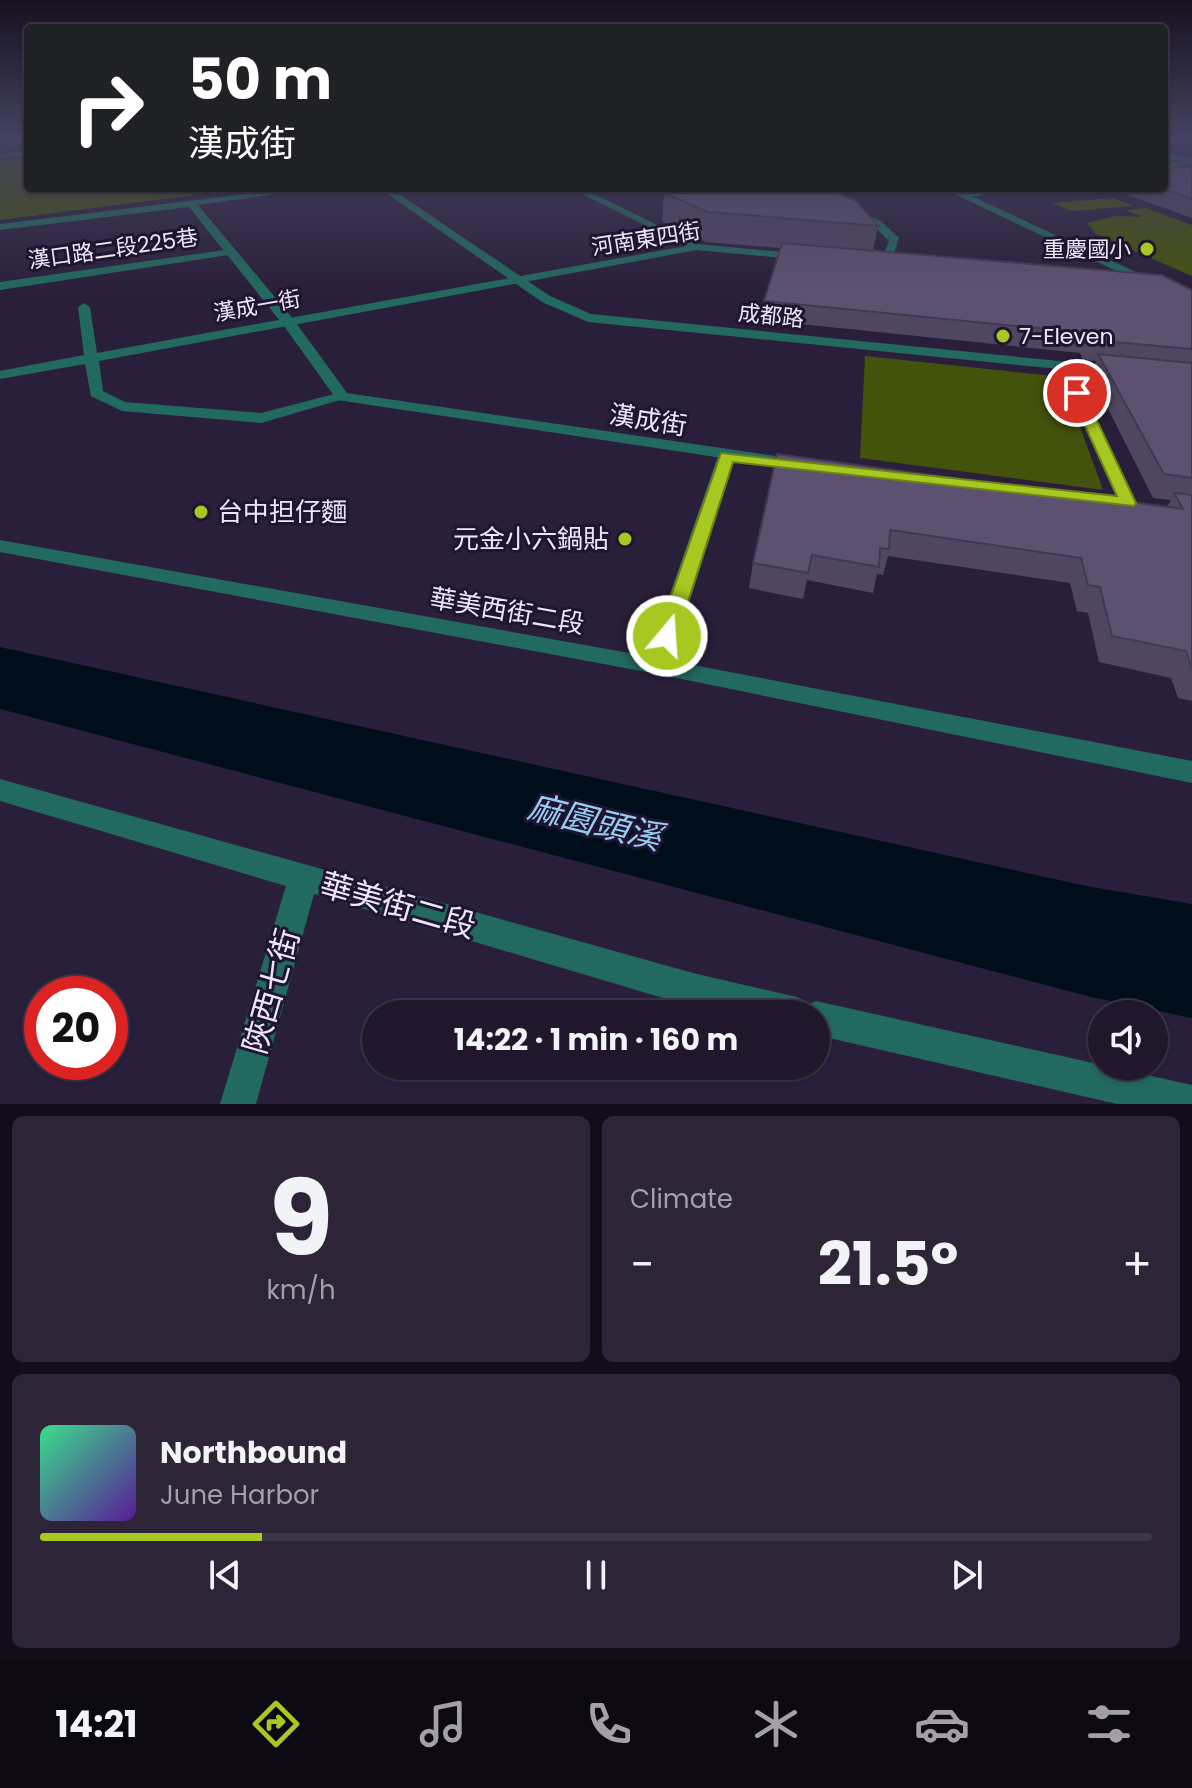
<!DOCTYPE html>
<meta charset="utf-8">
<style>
body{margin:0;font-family:Poppins,"Noto Sans TC",sans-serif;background:#2d2438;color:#f1f3f6;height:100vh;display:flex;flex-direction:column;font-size:30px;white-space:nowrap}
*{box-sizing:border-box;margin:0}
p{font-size:26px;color:#a29fa9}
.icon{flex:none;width:44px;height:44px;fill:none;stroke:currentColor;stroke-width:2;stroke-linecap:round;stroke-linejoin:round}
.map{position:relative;height:1104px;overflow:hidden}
.details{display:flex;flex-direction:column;gap:12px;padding:12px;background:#120d18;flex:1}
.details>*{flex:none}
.guide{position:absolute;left:24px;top:24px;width:1144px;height:168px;border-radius:8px;box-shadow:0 2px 6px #0004,0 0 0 2px #3d3648;background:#202124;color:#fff;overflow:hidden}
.controls{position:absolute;left:1088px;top:1000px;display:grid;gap:16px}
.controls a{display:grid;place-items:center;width:80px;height:80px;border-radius:50%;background:#20172c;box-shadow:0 2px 6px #0004,0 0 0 2px #3d3648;font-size:40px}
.speed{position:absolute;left:24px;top:976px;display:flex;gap:16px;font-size:40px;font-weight:700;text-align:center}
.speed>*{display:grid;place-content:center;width:104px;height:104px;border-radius:50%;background:#20172c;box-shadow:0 2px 6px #0004,0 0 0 2px #3d3648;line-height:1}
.speed .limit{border:12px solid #d22;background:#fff;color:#111}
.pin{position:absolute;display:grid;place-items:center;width:68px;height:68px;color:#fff;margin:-34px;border:4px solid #fff;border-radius:50%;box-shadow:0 2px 8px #0007}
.me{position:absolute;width:88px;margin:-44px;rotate:18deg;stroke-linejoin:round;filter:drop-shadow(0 0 6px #0008)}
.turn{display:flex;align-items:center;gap:28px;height:168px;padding:0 32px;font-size:36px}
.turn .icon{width:104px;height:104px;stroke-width:2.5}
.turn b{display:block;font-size:56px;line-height:68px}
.big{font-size:60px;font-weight:700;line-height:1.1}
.details .tile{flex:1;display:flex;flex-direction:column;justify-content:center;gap:12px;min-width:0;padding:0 28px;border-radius:12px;background:#2d2438}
.details .dial{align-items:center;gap:0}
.dial b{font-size:104px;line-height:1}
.song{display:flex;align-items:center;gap:24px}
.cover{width:96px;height:96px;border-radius:12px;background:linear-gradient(135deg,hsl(150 70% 55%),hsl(270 70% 35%))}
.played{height:8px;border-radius:4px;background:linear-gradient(90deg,#a6c820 20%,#3d3648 20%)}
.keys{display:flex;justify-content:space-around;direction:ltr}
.heat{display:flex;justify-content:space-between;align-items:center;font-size:44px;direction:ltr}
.details .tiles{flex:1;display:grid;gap:12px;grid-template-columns:1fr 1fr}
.tile:last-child{grid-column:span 2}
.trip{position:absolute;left:362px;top:1000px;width:468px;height:80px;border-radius:40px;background:#20172c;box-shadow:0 2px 6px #0004,0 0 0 2px #3d3648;font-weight:700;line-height:80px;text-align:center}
.tabs{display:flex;height:128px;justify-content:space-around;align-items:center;background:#0d0912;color:#a29fa9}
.tabs .icon{width:56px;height:56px}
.tabs .selected{color:#a6c820}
.tabs b{font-size:36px;color:#f1f3f6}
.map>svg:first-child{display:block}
.green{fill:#44530b}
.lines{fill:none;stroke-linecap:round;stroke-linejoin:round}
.river{fill:#000e1c;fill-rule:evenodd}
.service{fill:#22695f;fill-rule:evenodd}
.minor{fill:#22695f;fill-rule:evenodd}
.wall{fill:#504661}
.shaded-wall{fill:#41394f}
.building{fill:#5d5171;stroke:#41394f;stroke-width:2}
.route{fill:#a6c820;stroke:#6c8215;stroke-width:2}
.poi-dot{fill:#a6c820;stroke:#201530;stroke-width:3}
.labels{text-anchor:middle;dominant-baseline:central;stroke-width:6;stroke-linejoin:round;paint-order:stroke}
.far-street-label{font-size:22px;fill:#ede6f9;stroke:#201530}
.far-poi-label{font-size:22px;fill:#ede6f9;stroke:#201530;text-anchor:end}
.street-label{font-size:26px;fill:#ede6f9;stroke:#201530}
.poi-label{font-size:26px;fill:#ede6f9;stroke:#201530;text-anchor:start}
.near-street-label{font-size:32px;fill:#ede6f9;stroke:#201530}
.near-water-label{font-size:34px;font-style:italic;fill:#97ccf3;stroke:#201530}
</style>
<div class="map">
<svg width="1192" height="1104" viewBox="0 0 1192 1104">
<rect width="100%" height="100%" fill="#2a1f3b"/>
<g class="green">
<path d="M 28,157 L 28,188 L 248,188 L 0,220 L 0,160 Z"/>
<path d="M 1113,198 L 1134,206 L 1072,211 L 1052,203 Z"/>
<path d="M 1146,208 L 1192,225 L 1192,276 L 1096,234 L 1087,223 L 1116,216 L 1142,217 L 1126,210 Z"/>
<path d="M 865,356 L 1062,377 L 1103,490 L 860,458 Z"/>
</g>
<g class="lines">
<path class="river" d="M 0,647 L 1091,887 L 1192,904 L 1192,1018 L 1091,997 L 0,709 Z"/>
<g class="service">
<path d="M 28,151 L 28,155 L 0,158 L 0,154 Z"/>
<path d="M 1192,160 L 1192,164 L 1164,169 L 1164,163 Z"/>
<path d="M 994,188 L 1017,188 L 967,198 L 962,195 Z"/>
<path d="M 849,209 L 881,221 L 899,238 L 890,266 L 880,264 L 889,241 L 873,225 L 846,214 Z"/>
<path d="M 697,244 L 805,254 L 811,257 L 805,260 L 697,250 L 99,361 L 103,391 L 125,402 L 261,413 L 342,392 L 350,397 L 261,423 L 122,411 L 91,396 L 85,364 L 0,379 L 0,371 L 84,355 L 78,307 L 84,303 L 90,307 L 97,353 Z"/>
<path d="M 231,249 L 236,252 L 235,254 L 0,290 L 0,282 Z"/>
<path d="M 1064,362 L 1071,366 L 1137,503 L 1135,507 L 1128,509 L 1119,503 L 1057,366 Z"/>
<path d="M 727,451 L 736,456 L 669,666 L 665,672 L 649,672 L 645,666 L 718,456 Z"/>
</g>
<g class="minor">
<path d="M 1164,152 L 1192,159 L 1192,164 L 1164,157 Z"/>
<path d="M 295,188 L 322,188 L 198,205 L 294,320 L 347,393 L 803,460 L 812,465 L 803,470 L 337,400 L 284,326 L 189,207 L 0,230 L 0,224 Z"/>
<path d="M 379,188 L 390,188 L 550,296 L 591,314 L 1119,367 L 1126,371 L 1119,375 L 588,322 L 542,302 Z"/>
<path d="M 570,188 L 582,188 L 702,247 L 693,249 Z"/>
<path d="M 942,188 L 954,188 L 1192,298 L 1192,307 Z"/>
<path d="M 0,540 L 657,658 L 1192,761 L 1192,783 L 657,674 L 0,552 Z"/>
<path d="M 0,779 L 693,973 L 797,997 L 810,1004 L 816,1001 L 1192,1085 L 1192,1104 L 1117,1104 L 816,1035 L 816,1014 L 725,1014 L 693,1007 L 314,894 L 256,1104 L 220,1104 L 286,886 L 0,801 Z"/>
</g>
</g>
<g class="wall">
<path d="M 1192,166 L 1192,218 L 1114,190 L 1114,188 L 1164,188 Z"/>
<path d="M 664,193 L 878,226 L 873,251 L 1192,290 L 1192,701 L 1178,698 L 1171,678 L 1099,662 L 1088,613 L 1077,611 L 1070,583 L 888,556 L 883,575 L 877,574 L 873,593 L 807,580 L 803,599 L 749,588 L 753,563 L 777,454 L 1167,507 L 1171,500 L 1153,498 L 1091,375 L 1096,361 L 1083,360 L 1080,353 L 761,320 L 764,301 L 780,248 L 706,242 L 662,221 Z"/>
</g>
<path class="shaded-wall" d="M 0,137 L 12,137 L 13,150 L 0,151 Z"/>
<g class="building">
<path d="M 1192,166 L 1192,199 L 1160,188 L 1164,188 L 1164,169 Z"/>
<path d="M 698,188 L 822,188 L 855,200 L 878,226 L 708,212 L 664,193 Z"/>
<path d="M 782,243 L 1162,275 L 1192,290 L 1192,349 L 1091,340 L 1087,333 L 764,301 Z"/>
<path d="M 1098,354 L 1192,363 L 1192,478 L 1164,474 Z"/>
<path d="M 777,454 L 1183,509 L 1174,493 L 1192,495 L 1192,668 L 1186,651 L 1112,636 L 1100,587 L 1088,585 L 1081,558 L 890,530 L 889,549 L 880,548 L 879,567 L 812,555 L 808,573 L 753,563 Z"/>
</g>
<linearGradient id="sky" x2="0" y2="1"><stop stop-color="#171120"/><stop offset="0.47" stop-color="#444260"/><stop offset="1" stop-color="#444260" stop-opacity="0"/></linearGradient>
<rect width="1192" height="291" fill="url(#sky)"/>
<path class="route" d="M 1072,390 L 1084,393 L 1136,503 L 1134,506 L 733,462 L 677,636 L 667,643 L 657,636 L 721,453 L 1117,496 L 1070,393 Z"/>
<g class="poi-dot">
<circle cx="1147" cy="249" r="8"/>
<circle cx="1003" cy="336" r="8"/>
<circle cx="201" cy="512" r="8"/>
<circle cx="625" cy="539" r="8"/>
</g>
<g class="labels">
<g class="far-street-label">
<text transform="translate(646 239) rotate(-9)">河南東四街</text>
<text transform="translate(113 249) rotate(-8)">漢口路二段225巷</text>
<text transform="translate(257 306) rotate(-10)">漢成一街</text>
<text transform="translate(771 316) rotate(6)">成都路</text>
</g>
<g class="far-poi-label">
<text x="1131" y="249">重慶國小</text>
<text x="1019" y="336" text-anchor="start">7-Eleven</text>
</g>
<g class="street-label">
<text transform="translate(648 420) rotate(9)">漢成街</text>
<text transform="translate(507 611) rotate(10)">華美西街二段</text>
</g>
<g class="poi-label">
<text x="217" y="512">台中担仔麵</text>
<text x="609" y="539" text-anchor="end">元金小六鍋貼</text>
</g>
<g class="near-street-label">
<text transform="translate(398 905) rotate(16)">華美街二段</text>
<text transform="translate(271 991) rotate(-74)">陜西七街</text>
</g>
<g class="near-water-label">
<text transform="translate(595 822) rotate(14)">麻園頭溪</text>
</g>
</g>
</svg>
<div class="controls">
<a><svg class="icon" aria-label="sound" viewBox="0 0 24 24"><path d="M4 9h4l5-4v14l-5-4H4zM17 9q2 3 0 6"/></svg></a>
</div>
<div class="speed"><div class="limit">20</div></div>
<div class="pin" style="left:1077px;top:393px;background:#d93025"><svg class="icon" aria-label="arrive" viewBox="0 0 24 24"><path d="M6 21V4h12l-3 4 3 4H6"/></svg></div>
<svg class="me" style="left:667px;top:636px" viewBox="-20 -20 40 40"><circle r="17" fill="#a6c820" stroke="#fff" stroke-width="3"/><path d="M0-11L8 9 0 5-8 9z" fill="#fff"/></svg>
<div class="trip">14:22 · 1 min · 160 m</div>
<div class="guide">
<div class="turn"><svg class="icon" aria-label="right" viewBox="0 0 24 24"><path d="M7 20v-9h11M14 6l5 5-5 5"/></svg><div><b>50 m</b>漢成街</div></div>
</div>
</div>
<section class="details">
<div class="tiles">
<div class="tile dial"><b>9</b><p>km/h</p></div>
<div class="tile"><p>Climate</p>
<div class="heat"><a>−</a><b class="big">21.5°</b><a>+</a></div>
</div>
<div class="tile">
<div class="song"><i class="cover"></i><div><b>Northbound</b><p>June Harbor</p></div></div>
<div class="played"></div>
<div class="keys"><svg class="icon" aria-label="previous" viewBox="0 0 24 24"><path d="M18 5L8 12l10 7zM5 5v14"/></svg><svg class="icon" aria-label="pause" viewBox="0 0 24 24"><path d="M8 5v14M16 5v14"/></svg><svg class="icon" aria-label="next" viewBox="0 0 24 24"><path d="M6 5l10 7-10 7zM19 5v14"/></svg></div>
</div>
</div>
</section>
<nav class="tabs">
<b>14:21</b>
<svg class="icon selected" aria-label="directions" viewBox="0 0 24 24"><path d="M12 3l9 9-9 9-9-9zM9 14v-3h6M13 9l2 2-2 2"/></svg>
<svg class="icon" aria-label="music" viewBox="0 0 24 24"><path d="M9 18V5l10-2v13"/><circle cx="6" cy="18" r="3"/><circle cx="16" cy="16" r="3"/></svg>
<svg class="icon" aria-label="phone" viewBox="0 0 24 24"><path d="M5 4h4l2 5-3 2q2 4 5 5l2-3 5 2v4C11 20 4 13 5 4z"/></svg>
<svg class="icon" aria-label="climate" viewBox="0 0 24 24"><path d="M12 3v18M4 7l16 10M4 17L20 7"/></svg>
<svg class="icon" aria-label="car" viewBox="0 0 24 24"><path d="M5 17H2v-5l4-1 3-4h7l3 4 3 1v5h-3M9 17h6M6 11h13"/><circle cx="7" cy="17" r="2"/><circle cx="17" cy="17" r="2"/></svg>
<svg class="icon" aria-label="filters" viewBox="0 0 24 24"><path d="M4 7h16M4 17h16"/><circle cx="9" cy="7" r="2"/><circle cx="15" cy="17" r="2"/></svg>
</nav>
